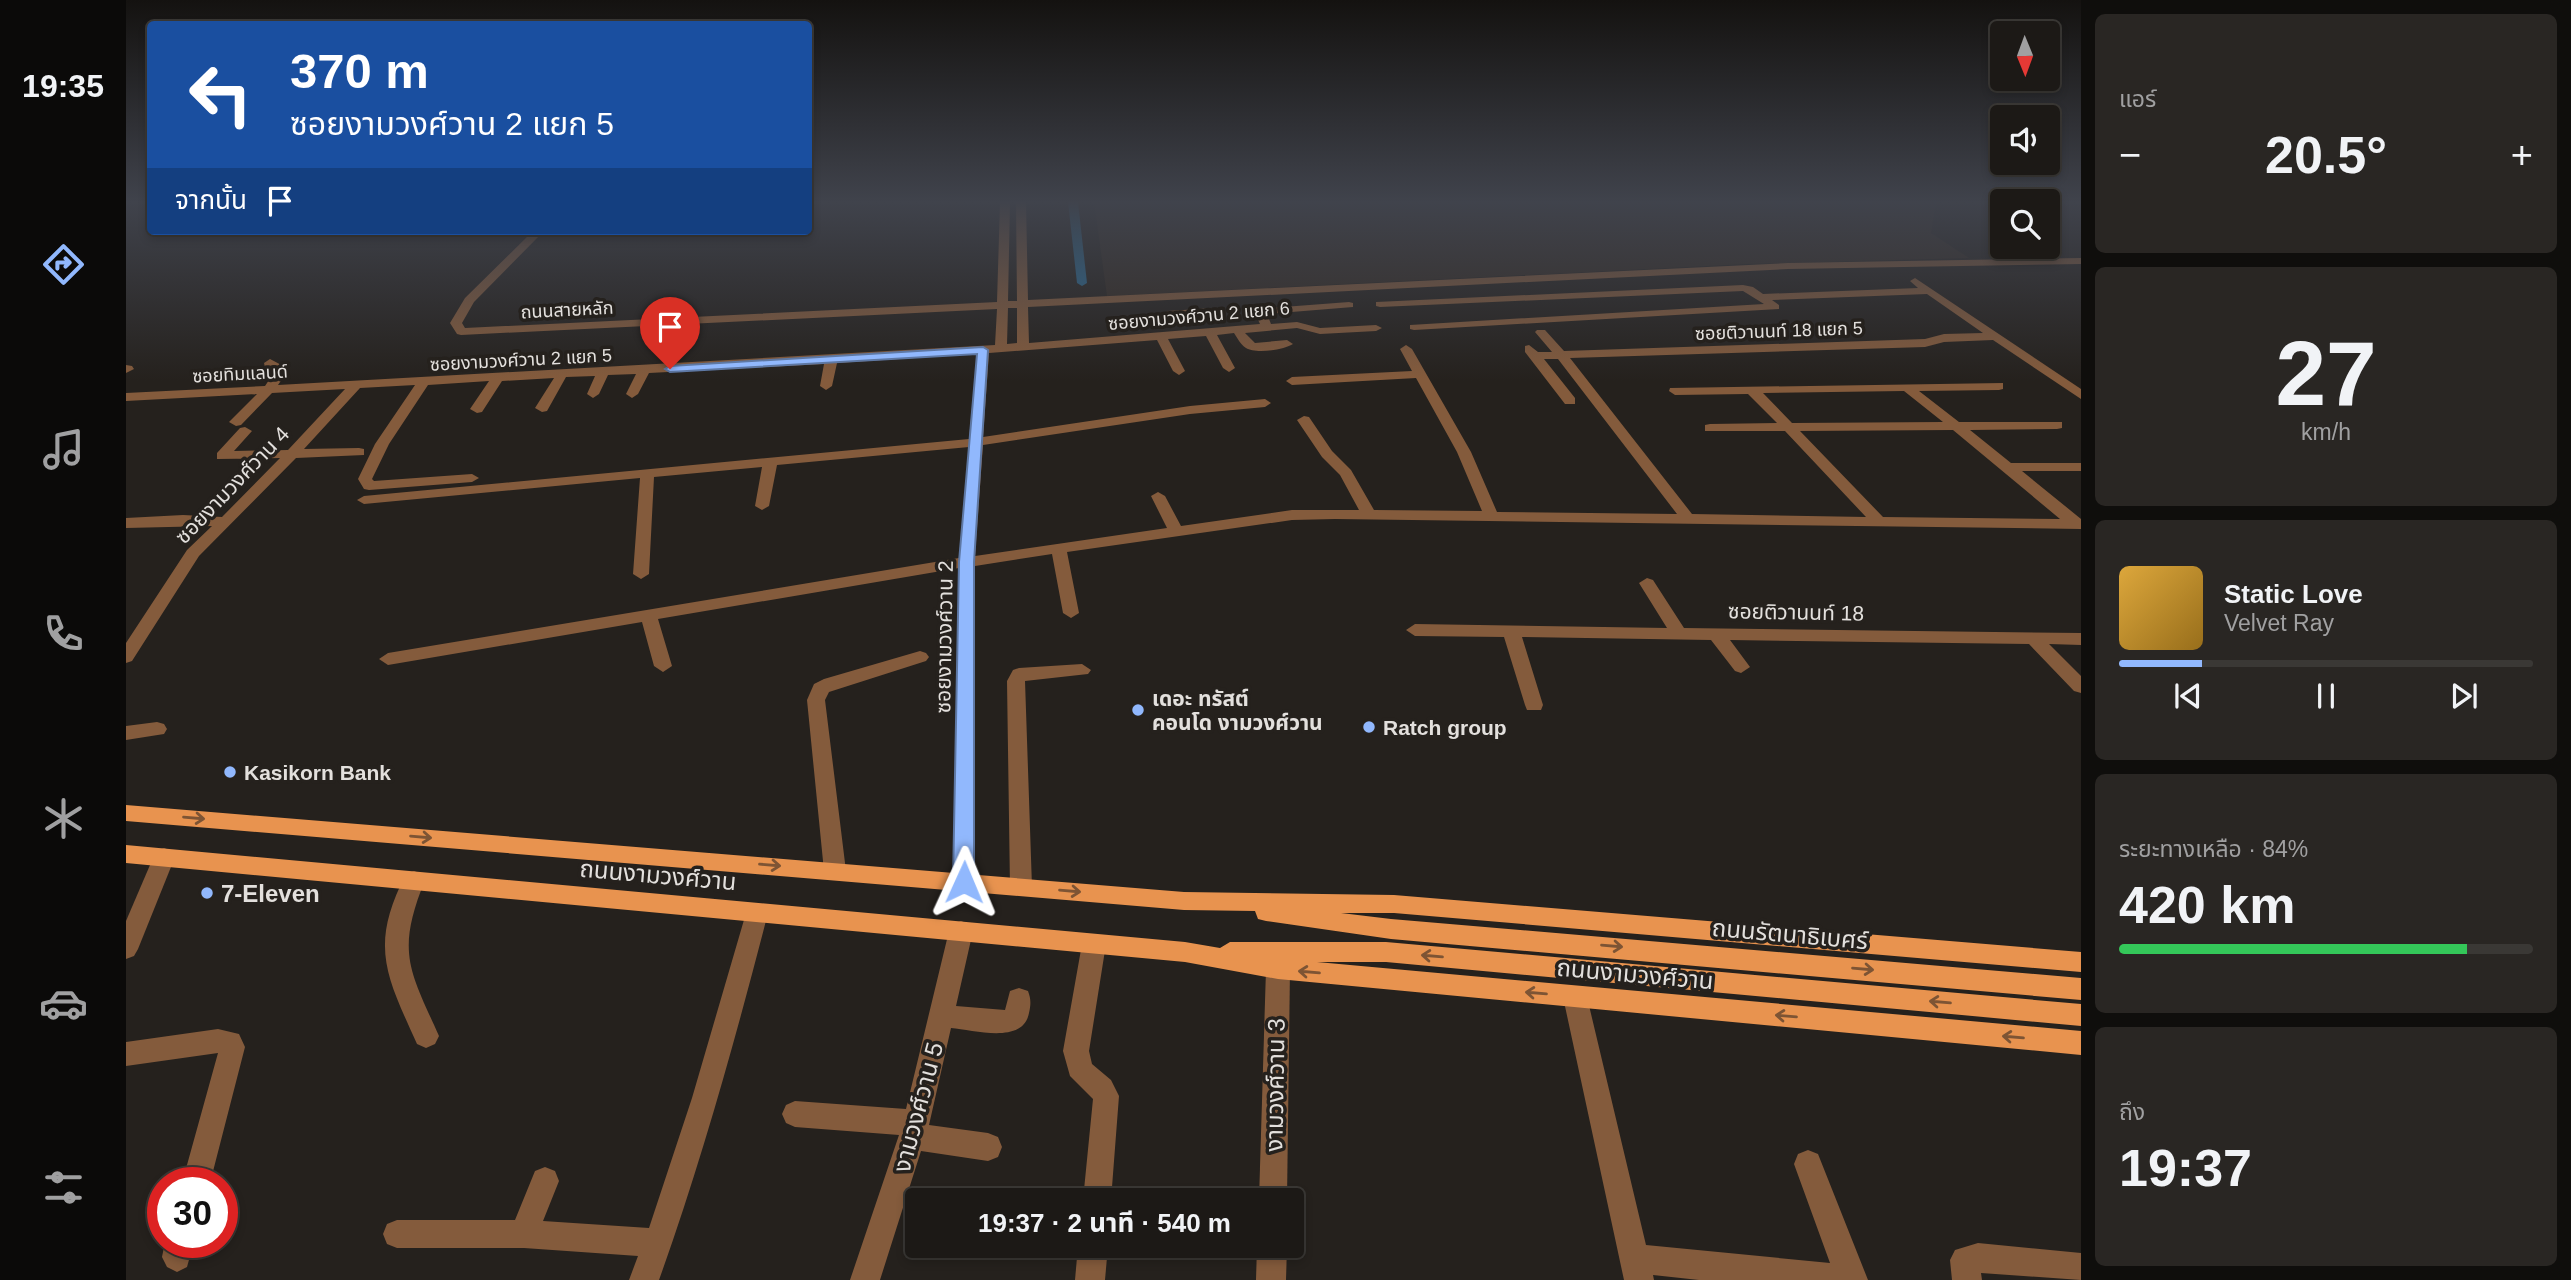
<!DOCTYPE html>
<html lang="th">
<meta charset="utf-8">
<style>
body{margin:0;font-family:Arial,"Noto Sans Thai",sans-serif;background:#292623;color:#f1f3f6;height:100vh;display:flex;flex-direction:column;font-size:26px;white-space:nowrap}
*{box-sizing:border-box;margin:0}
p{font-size:23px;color:#a0a0a1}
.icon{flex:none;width:38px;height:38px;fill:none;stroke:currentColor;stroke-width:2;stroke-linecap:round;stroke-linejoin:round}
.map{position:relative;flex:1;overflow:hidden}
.side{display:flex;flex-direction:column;gap:14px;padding:14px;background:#0f0e0c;width:490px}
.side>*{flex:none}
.hud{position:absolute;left:21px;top:21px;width:665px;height:214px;border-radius:7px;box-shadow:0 4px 10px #0003,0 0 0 2px #3a3835;background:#1a4fa0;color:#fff;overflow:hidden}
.needle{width:46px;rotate:179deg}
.buttons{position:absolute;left:1864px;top:21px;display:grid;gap:14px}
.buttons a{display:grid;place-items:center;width:70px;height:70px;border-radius:7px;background:#1c1916;box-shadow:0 4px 10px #0003,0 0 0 2px #3a3835;font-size:35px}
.speed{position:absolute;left:21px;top:1167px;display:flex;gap:14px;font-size:35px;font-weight:700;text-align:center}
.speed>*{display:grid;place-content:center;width:91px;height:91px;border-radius:50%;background:#1c1916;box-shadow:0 4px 10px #0003,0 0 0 2px #3a3835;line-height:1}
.speed .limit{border:10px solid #d22;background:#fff;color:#111}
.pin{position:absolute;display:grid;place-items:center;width:60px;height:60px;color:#fff;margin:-72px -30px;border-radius:50% 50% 50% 0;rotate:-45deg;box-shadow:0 0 7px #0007}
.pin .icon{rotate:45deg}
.me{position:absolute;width:77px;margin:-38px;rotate:1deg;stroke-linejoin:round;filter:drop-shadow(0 0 5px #0008)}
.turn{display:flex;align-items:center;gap:24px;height:147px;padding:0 28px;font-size:32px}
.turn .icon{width:91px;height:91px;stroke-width:2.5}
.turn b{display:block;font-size:49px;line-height:60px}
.then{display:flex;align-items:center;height:66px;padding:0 28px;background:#0003;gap:14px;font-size:26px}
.big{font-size:52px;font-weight:700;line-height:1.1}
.side .tile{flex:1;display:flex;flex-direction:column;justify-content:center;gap:10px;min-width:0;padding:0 24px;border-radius:10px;background:#292623}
.side .dial{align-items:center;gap:0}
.dial b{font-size:91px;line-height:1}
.song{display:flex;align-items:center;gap:21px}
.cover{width:84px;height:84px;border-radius:10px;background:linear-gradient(135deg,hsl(40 70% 55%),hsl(40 70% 35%))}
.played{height:7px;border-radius:4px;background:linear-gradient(90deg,#91b8fd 20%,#3a3835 20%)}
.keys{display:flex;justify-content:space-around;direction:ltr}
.heat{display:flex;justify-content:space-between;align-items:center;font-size:38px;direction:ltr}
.charge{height:10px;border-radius:5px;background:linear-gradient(90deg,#34c759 84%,#3a3835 0)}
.trip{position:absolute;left:779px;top:1188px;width:399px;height:70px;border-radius:7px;background:#1c1916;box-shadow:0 4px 10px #0003,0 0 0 2px #3a3835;font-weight:700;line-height:70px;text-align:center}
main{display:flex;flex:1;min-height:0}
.tabs{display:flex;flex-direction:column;width:126px;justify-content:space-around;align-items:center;background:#0b0a09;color:#a0a0a1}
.tabs .icon{width:49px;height:49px}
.tabs .current{color:#91b8fd}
.tabs b{font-size:32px;color:#f1f3f6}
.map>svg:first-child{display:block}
.built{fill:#322921}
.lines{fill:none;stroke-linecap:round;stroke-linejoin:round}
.canal{fill:#296d98;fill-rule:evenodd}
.street{fill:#845b3c;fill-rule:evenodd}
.primary{fill:#e8934f;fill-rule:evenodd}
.oneway{stroke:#7d5434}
.route{fill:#91b8fd;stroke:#5e78a4;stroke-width:2}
.poi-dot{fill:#91b8fd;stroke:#25211d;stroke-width:2.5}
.labels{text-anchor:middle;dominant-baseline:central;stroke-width:7;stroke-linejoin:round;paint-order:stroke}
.far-street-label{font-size:18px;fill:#e3e0dd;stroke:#25211d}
.street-label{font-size:21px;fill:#e3e0dd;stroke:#25211d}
.poi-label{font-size:21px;font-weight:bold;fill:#e3e0dd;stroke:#25211d;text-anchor:start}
.near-street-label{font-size:24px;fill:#e3e0dd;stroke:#25211d}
.near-poi-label{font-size:24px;font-weight:bold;fill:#e3e0dd;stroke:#25211d;text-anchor:start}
</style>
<main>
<nav class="tabs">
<b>19:35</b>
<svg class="icon current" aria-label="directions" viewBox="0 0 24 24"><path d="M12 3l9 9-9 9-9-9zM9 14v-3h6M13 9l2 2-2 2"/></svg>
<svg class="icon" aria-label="music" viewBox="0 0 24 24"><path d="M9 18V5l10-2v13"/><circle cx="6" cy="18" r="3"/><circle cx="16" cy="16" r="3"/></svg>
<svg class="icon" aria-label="phone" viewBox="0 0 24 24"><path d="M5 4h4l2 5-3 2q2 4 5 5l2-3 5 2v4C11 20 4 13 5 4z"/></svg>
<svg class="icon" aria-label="climate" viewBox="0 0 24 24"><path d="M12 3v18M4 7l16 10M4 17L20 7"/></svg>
<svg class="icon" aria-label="car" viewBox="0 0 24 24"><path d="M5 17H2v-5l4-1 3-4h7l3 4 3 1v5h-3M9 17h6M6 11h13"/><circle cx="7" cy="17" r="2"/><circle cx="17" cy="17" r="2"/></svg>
<svg class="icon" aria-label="filters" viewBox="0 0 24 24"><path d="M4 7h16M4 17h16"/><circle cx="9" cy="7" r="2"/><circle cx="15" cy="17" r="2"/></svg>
</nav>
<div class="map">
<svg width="1955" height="1280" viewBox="0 0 1955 1280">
<rect width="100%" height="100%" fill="#25211d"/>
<path class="built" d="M 968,202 L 1810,202 L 1805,233 L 1843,258 L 1622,264 L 981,296 Z"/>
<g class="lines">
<path class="canal" d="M 942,202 L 952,202 L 961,283 L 956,286 L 951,283 Z"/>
<g class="street">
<path d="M 874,202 L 884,202 L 882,301 L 891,301 L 890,202 L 900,202 L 902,300 L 1662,263 L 1955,258 L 1955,264 L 1662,269 L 902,307 L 903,343 L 1134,324 L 1128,311 L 1130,309 L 1223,302 L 1227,303 L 1227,307 L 1141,314 L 1145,324 L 1171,322 L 1194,328 L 1250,325 L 1256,328 L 1250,331 L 1194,334 L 1171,328 L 1119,333 L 1129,343 L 1161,340 L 1167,344 C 1158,350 1129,354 1120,348 C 1114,344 1112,339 1108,333 L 1091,335 L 1109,368 L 1103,372 L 1097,368 L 1080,336 L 1042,339 L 1059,371 L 1053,375 L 1047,371 L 1031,340 L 863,353 L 857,437 L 1064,406 L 1139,399 L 1145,403 L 1139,407 L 1064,414 L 857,445 L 849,556 L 1041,528 L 1025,496 L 1032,492 L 1039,496 L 1055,526 L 1166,510 L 1233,510 L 1214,475 L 1196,457 L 1171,420 L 1178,416 L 1183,417 L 1206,451 L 1225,470 L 1248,510 L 1356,511 L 1331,452 L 1290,378 L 1166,385 L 1160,381 L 1166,377 L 1286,371 L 1274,349 L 1280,345 L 1286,349 L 1345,452 L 1371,512 L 1551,514 L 1432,359 L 1418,359 L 1449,398 L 1449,404 L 1439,404 L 1399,352 L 1399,346 L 1403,345 L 1412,352 L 1426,352 L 1409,332 L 1411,330 L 1419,330 L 1438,351 L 1799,339 L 1818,334 L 1857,333 L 1801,294 L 1646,300 L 1653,305 L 1653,309 L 1288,330 L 1284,329 L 1284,325 L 1638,304 L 1617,291 L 1254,307 L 1250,306 L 1250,302 L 1617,285 L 1627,287 L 1637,294 L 1792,288 L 1784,281 L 1789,278 L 1955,389 L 1955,399 L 1867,340 L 1818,342 L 1799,347 L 1444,358 L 1566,514 L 1740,517 L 1659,431 L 1579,431 L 1579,425 L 1584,424 L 1651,423 L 1622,394 L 1549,395 L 1543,391 L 1544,388 L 1877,383 L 1877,389 L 1873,390 L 1793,391 L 1833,422 L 1936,422 L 1936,428 L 1931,429 L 1844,430 L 1885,463 L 1955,463 L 1955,471 L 1896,471 L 1955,519 L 1955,529 L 1209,519 L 1166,520 L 941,552 L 953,613 L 945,618 L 937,613 L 926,554 L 849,566 L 849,882 L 846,888 L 838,891 L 830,888 L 827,882 L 833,568 L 532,619 L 546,666 L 537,672 L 528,666 L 516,622 L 262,665 L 253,659 L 262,653 L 833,558 L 843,447 L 651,465 L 643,506 L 636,510 L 629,506 L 636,467 L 528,477 L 523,574 L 515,579 L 507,574 L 514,478 L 238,504 L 231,500 L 238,496 L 843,439 L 851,354 L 711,363 L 706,386 L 700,390 L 694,386 L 698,364 L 523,373 L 512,394 L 506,398 L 500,394 L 510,374 L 482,375 L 473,394 L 467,398 L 461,394 L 469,376 L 440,377 L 421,411 L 416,412 L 409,408 L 428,378 L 376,381 L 356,412 L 351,413 L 344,409 L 363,381 L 302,385 L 263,444 L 246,479 L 248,481 L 346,474 L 353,478 L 346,482 L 243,490 L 238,489 L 232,479 L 249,444 L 289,385 L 234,388 L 178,449 L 233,448 L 238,449 L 238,455 L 170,458 L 73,556 L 6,661 L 0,663 L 0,643 L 61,550 L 86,526 L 0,528 L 0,518 L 57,515 L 96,517 L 154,458 L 91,459 L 91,453 L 114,428 L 119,427 L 126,431 L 108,451 L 162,450 L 219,389 L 146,393 L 115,425 L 110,426 L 103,422 L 131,394 L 0,401 L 0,393 L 139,386 L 149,371 L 139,367 L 138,363 L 144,359 L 163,369 L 152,385 L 869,345 L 871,309 L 335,335 L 331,334 L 324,323 L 339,298 L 407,231 L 418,231 L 348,302 L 336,323 L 339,328 L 871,302 ZM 882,308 L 891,308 L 891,343 L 881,344 ZM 1778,391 L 1817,422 L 1666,423 L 1637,393 ZM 1827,430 L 1934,519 L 1757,517 L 1674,431 Z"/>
<path d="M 1088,308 L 1092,309 L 1092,313 L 1042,317 L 1036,314 L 1042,311 Z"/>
<path d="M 0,365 L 6,366 L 8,369 L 0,373 Z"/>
<path d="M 1521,578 L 1527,580 L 1558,628 L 1955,633 L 1955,645 L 1923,644 L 1955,676 L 1955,693 L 1948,691 L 1903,644 L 1604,640 L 1624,667 L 1615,673 L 1609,671 L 1585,640 L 1396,637 L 1417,705 L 1415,710 L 1401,710 L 1399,705 L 1378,637 L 1289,636 L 1280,630 L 1289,624 L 1541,628 L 1513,583 Z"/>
<path d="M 794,651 L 800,653 L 803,657 L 800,661 L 703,692 L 699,700 L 720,871 L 717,877 L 709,880 L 701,877 L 698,871 L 681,700 L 688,684 L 698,679 Z"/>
<path d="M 956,664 L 965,670 L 962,674 L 899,681 L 906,887 L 903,893 L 895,896 L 887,893 L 884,887 L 881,681 L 887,670 L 893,668 Z"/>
<path d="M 31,722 L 38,724 L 41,729 L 38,734 L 0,740 L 0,726 Z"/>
<path d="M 38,848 L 46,851 L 49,857 L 12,949 L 8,956 L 0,959 L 0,921 L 30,851 Z"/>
<path d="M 288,871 L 296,874 L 299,880 C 270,952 283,969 313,1036 L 309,1044 L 300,1048 L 291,1044 C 260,975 243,946 280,874 Z"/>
<path d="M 631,904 L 639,906 L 642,913 C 610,1037 576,1160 533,1280 L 503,1280 L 512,1256 L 398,1248 L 271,1248 L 261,1244 L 257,1234 L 261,1224 L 271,1220 L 389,1220 L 409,1171 L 419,1167 L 429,1171 L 433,1181 L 417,1221 L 523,1228 L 566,1098 L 620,913 L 623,906 Z"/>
<path d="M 835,921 L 843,924 L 847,931 L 830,1006 L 879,1010 L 884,991 L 893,988 L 902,991 C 905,999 905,1004 903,1013 C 897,1045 848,1030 825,1028 L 803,1125 L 862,1133 L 872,1137 L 876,1147 L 872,1157 L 862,1161 L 795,1151 L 754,1280 L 724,1280 L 773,1135 L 669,1127 L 660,1123 L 656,1114 L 660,1105 L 669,1101 L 780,1109 L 823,931 L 827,924 Z"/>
<path d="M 968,934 L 976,937 L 980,944 L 963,1051 L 966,1064 L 985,1080 L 993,1096 L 985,1200 L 957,1200 L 967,1099 L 944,1076 L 937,1051 L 956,944 L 960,937 Z"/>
<path d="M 1152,959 L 1160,962 L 1164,969 L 1161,1200 L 1133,1200 L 1140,969 L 1144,962 Z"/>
<path d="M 1449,986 L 1458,989 L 1461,997 L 1520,1245 L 1704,1263 L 1668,1164 L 1672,1154 L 1682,1150 L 1692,1154 L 1742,1280 L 1573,1280 L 1527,1275 L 1528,1280 L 1498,1280 L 1437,997 L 1440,989 Z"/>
<path d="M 92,1029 L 113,1034 L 119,1047 L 84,1183 L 56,1183 L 92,1053 L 0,1066 L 0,1042 Z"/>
<path d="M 39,1242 L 68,1242 L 61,1267 L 51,1272 L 41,1267 L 36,1257 Z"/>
<path d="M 1852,1243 L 1955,1253 L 1955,1280 L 1855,1273 L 1856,1280 L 1826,1280 L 1824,1260 L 1829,1250 Z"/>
<path d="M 952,1246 L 982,1246 L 979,1280 L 949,1280 Z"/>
<path d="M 1131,1246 L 1161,1246 L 1160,1280 L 1130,1280 Z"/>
</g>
<g class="primary">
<path d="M 0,805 L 1058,892 L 1268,895 L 1955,952 L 1955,972 L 1268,913 L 1215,913 L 1265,919 L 1955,978 L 1955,1000 L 1265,939 L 1140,921 L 1132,919 L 1129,911 L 1058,910 L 0,821 Z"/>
<path d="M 0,845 L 1059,942 L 1094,948 L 1104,942 L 1260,942 L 1955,1004 L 1955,1026 L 1260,962 L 1191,962 L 1955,1031 L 1955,1055 L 1152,979 L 1059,962 L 0,863 Z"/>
</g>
</g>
<defs><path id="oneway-shaft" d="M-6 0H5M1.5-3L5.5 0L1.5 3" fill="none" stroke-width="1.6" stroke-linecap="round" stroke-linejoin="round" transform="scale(1.75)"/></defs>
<g class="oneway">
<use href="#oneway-shaft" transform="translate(68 818) rotate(5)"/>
<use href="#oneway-shaft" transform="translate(295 837) rotate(5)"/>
<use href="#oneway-shaft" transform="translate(644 865) rotate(5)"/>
<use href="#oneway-shaft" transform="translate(944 891) rotate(5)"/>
<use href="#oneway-shaft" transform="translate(1486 946) rotate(5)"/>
<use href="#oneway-shaft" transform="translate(1306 956) rotate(-175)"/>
<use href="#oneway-shaft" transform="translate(1737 969) rotate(5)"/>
<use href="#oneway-shaft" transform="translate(1183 972) rotate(-175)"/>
<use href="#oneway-shaft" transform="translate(1410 993) rotate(-175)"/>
<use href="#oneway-shaft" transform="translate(1814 1002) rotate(-175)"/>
<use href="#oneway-shaft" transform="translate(1660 1016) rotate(-175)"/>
<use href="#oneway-shaft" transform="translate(1887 1037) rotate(-175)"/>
</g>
<linearGradient id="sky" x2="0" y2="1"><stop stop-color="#141210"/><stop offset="0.53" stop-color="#40434c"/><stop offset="1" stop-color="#40434c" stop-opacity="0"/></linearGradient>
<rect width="1955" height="381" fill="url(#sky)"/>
<path class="route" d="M 857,347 L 862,350 L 848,562 L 848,882 L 845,887 L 838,890 L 830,887 L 827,882 L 833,562 L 851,354 L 544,372 L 539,369 L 544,366 Z"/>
<g class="poi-dot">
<circle cx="1012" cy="710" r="7"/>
<circle cx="1243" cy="727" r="7"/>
<circle cx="104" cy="772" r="7"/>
<circle cx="81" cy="893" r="7"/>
</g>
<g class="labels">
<g class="far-street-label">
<text transform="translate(441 310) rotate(-3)">ถนนสายหลัก</text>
<text transform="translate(1073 316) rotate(-5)">ซอยงามวงศ์วาน 2 แยก 6</text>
<text transform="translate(1653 331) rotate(-2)">ซอยติวานนท์ 18 แยก 5</text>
<text transform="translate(395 360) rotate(-3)">ซอยงามวงศ์วาน 2 แยก 5</text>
<text transform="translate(114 374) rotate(-3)">ซอยทิมแลนด์</text>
</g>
<g class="street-label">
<text transform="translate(106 485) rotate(-46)">ซอยงามวงศ์วาน 4</text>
<text transform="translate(1670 612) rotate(1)">ซอยติวานนท์ 18</text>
<text transform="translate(818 637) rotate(-89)">ซอยงามวงศ์วาน 2</text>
</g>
<g class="poi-label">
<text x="1026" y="698">เดอะ ทรัสต์<tspan x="1026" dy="24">คอนโด งามวงศ์วาน</tspan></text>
<text x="1257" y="727">Ratch group</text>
<text x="118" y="772">Kasikorn Bank</text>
</g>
<g class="near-street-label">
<text transform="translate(532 875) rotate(5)">ถนนงามวงศ์วาน</text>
<text transform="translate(1664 934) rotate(5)">ถนนรัตนาธิเบศร์</text>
<text transform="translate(1509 974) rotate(5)">ถนนงามวงศ์วาน</text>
<text transform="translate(1149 1085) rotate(-89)">งามวงศ์วาน 3</text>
<text transform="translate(792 1107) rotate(-75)">งามวงศ์วาน 5</text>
</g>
<g class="near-poi-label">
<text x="95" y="893">7-Eleven</text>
</g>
</g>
</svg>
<div class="buttons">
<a><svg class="needle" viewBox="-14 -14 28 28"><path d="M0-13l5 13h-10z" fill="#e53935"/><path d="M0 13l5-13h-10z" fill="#a0a0a1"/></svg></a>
<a><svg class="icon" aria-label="sound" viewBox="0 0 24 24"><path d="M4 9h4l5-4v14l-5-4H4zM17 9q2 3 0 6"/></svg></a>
<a><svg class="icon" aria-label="search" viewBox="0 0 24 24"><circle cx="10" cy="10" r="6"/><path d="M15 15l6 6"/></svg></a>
</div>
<div class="speed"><div class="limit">30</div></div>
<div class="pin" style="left:544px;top:369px;background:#d93025"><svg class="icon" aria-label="arrive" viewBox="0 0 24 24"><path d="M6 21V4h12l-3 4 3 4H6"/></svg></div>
<svg class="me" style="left:838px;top:882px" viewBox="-20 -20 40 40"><path d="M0-17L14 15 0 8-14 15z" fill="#91b8fd" stroke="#fff" stroke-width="4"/></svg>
<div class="trip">19:37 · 2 นาที · 540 m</div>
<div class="hud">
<div class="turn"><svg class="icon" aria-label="left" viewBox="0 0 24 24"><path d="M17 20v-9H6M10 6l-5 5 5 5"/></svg><div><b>370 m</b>ซอยงามวงศ์วาน 2 แยก 5</div></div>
<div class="then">จากนั้น<svg class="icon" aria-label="arrive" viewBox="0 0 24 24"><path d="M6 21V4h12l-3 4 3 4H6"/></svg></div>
</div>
</div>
<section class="side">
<div class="tile"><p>แอร์</p>
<div class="heat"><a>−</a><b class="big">20.5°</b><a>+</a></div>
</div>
<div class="tile dial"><b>27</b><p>km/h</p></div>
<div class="tile">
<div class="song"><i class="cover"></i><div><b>Static Love</b><p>Velvet Ray</p></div></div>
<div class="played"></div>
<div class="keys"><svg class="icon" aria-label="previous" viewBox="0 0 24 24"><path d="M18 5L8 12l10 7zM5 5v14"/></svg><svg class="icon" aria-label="pause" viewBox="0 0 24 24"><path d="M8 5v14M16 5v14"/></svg><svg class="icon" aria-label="next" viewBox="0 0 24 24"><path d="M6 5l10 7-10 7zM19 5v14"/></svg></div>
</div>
<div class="tile"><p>ระยะทางเหลือ · 84%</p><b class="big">420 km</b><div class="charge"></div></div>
<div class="tile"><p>ถึง</p><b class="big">19:37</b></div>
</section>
</main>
